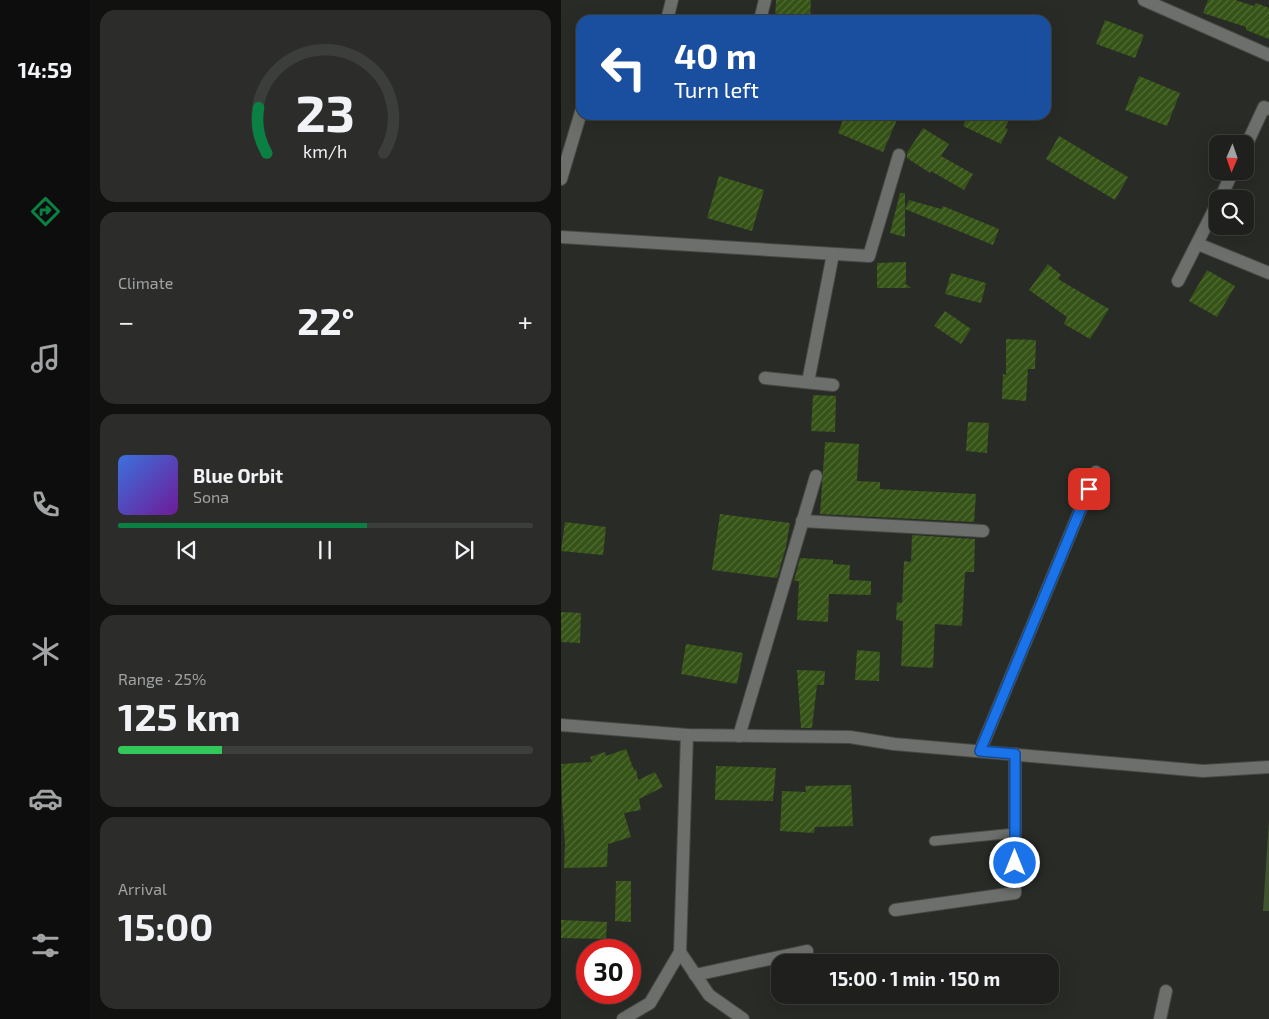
<!DOCTYPE html>
<meta charset="utf-8">
<style>
body{margin:0;font-family:"Exo 2",sans-serif;background:#2c2d2a;color:#f1f3f6;height:100vh;display:flex;flex-direction:column;font-size:19px;white-space:nowrap}
*{box-sizing:border-box;margin:0}
p{font-size:16px;color:#a1a3a4}
.icon{flex:none;width:28px;height:28px;fill:none;stroke:currentColor;stroke-width:2;stroke-linecap:round;stroke-linejoin:round}
.map{position:relative;flex:1;overflow:hidden}
.side{display:flex;flex-direction:column;gap:10px;padding:10px;background:#111210;width:471px}
.side>*{flex:none}
.guide{position:absolute;left:15px;top:15px;width:475px;height:105px;border-radius:15px;box-shadow:0 5px 20px #0002,0 0 0 1px #3c3e3b;background:#1a4fa0;color:#fff;overflow:hidden}
.needle{width:32px;rotate:182deg}
.controls{position:absolute;left:648px;top:135px;display:grid;gap:10px}
.controls a{display:grid;place-items:center;width:45px;height:45px;border-radius:10px;background:#1f201d;box-shadow:0 5px 20px #0002,0 0 0 1px #3c3e3b;font-size:25px}
.speed{position:absolute;left:15px;top:939px;display:flex;gap:10px;font-size:25px;font-weight:700;text-align:center}
.speed>*{display:grid;place-content:center;width:65px;height:65px;border-radius:50%;background:#1f201d;box-shadow:0 5px 20px #0002,0 0 0 1px #3c3e3b;line-height:1}
.speed .limit{border:8px solid #d22;background:#fff;color:#111}
.pin{position:absolute;display:grid;place-items:center;width:42px;height:42px;color:#fff;margin:-21px;border-radius:10px;box-shadow:0 2px 8px #0006}
.me{position:absolute;width:55px;margin:-28px;rotate:0deg;stroke-linejoin:round;filter:drop-shadow(0 0 4px #0008)}
.turn{display:flex;align-items:center;gap:18px;height:105px;padding:0 15px;font-size:22px}
.turn .icon{width:65px;height:65px;stroke-width:2.5}
.turn b{display:block;font-size:35px;line-height:42px}
.big{font-size:38px;font-weight:700;line-height:1.1}
.side .card{flex:1;display:flex;flex-direction:column;justify-content:center;gap:8px;min-width:0;padding:0 18px;border-radius:15px;background:#2c2d2a}
.side .dial{align-items:center;gap:0}
.dial svg{height:130px;overflow:visible;fill:none;stroke:#3c3e3b;stroke-width:7;stroke-linecap:round;text-anchor:middle}
.dial text{fill:#f1f3f6;stroke:none}
.song{display:flex;align-items:center;gap:15px}
.cover{width:60px;height:60px;border-radius:8px;background:linear-gradient(135deg,hsl(220 70% 55%),hsl(280 70% 35%))}
.played{height:5px;border-radius:2px;background:linear-gradient(90deg,#0b8043 60%,#3c3e3b 60%)}
.keys{display:flex;justify-content:space-around;direction:ltr}
.heat{display:flex;justify-content:space-between;align-items:center;font-size:28px;direction:ltr}
.charge{height:8px;border-radius:4px;background:linear-gradient(90deg,#34c759 25%,#3c3e3b 0)}
.trip{position:absolute;left:210px;top:954px;width:288px;height:50px;border-radius:15px;background:#1f201d;box-shadow:0 5px 20px #0002,0 0 0 1px #3c3e3b;font-weight:700;line-height:50px;text-align:center}
main{display:flex;flex:1;min-height:0}
.menu{display:flex;flex-direction:column;width:90px;justify-content:space-around;align-items:center;background:#0c0d0c;color:#a1a3a4}
.menu .icon{width:35px;height:35px}
.menu .current{color:#0b8043}
.menu b{font-size:22px;color:#f1f3f6}
.map>svg:first-child{display:block}
.garden{fill:#405430}
.building{fill:url(#building-hatch)}
.lines{fill:none;stroke-linecap:round;stroke-linejoin:round}
.lane-casing{stroke:#464845;stroke-width:11}
.street-casing{stroke:#464845;stroke-width:14}
.lane{stroke:#6c6f6b;stroke-width:9}
.street{stroke:#6c6f6b;stroke-width:12}
.route-casing{stroke:#114b97;stroke-width:12}
.route{stroke:#1a73e8;stroke-width:9}
</style>
<main>
<nav class="menu">
<b>14:59</b>
<svg class="icon current" aria-label="directions" viewBox="0 0 24 24"><path d="M12 3l9 9-9 9-9-9zM9 14v-3h6M13 9l2 2-2 2"/></svg>
<svg class="icon" aria-label="music" viewBox="0 0 24 24"><path d="M9 18V5l10-2v13"/><circle cx="6" cy="18" r="3"/><circle cx="16" cy="16" r="3"/></svg>
<svg class="icon" aria-label="phone" viewBox="0 0 24 24"><path d="M5 4h4l2 5-3 2q2 4 5 5l2-3 5 2v4C11 20 4 13 5 4z"/></svg>
<svg class="icon" aria-label="climate" viewBox="0 0 24 24"><path d="M12 3v18M4 7l16 10M4 17L20 7"/></svg>
<svg class="icon" aria-label="car" viewBox="0 0 24 24"><path d="M5 17H2v-5l4-1 3-4h7l3 4 3 1v5h-3M9 17h6M6 11h13"/><circle cx="7" cy="17" r="2"/><circle cx="17" cy="17" r="2"/></svg>
<svg class="icon" aria-label="filters" viewBox="0 0 24 24"><path d="M4 7h16M4 17h16"/><circle cx="9" cy="7" r="2"/><circle cx="15" cy="17" r="2"/></svg>
</nav>
<section class="side">
<div class="card dial"><svg viewBox="0 0 100 80">
<path d="M14 69A42 42 0 1 1 86 69"/>
<path d="M14 69A42 42 0 0 1 9 41" stroke="#0b8043"/>
<text x="50" y="56" font-size="32" font-weight="700">23</text>
<text x="50" y="72" font-size="11">km/h</text>
</svg></div>
<div class="card"><p>Climate</p>
<div class="heat"><a>−</a><b class="big">22°</b><a>+</a></div>
</div>
<div class="card">
<div class="song"><i class="cover"></i><div><b>Blue Orbit</b><p>Sona</p></div></div>
<div class="played"></div>
<div class="keys"><svg class="icon" aria-label="previous" viewBox="0 0 24 24"><path d="M18 5L8 12l10 7zM5 5v14"/></svg><svg class="icon" aria-label="pause" viewBox="0 0 24 24"><path d="M8 5v14M16 5v14"/></svg><svg class="icon" aria-label="next" viewBox="0 0 24 24"><path d="M6 5l10 7-10 7zM19 5v14"/></svg></div>
</div>
<div class="card"><p>Range · 25%</p><b class="big">125 km</b><div class="charge"></div></div>
<div class="card"><p>Arrival</p><b class="big">15:00</b></div>
</section>
<div class="map">
<svg width="708" height="1019" viewBox="0 0 708 1019">
<defs>
<pattern id="building-hatch" width="6" height="6" patternUnits="userSpaceOnUse" patternTransform="scale(1.25)"><rect width="6" height="6" fill="#355316"/><path d="M-1 1l2-2M0 6l6-6M5 7l2-2" fill="none" stroke="#536c38"/></pattern>
</defs>
<rect width="100%" height="100%" fill="#292b27"/>
<path class="garden" d="M 708,819 L 708,911 L 702,911 Z"/>
<g class="building">
<path d="M 215,0 L 250,0 L 249,20 L 214,20 Z"/>
<path d="M 647,0 L 674,0 L 693,6 L 695,3 L 708,8 L 708,39 L 685,30 L 685,27 L 642,13 Z"/>
<path d="M 544,20 L 583,35 L 574,58 L 535,44 Z"/>
<path d="M 578,76 L 619,93 L 606,126 L 564,110 Z"/>
<path d="M 284,115 L 338,115 L 322,152 L 277,133 Z"/>
<path d="M 407,115 L 450,115 L 444,128 L 447,129 L 440,144 L 402,126 Z"/>
<path d="M 362,128 L 388,144 L 380,156 L 412,174 L 403,190 L 370,171 L 369,173 L 346,158 L 346,153 Z"/>
<path d="M 498,136 L 567,177 L 554,200 L 485,159 Z"/>
<path d="M 158,176 L 203,190 L 191,231 L 146,218 Z"/>
<path d="M 339,193 L 344,193 L 344,237 L 329,233 Z"/>
<path d="M 348,200 L 380,209 L 382,206 L 438,229 L 432,245 L 344,209 Z"/>
<path d="M 345,262 L 345,283 L 342,282 L 350,288 L 316,288 L 316,263 Z"/>
<path d="M 487,264 L 500,275 L 497,279 L 548,309 L 529,339 L 503,324 L 506,317 L 468,290 Z"/>
<path d="M 646,270 L 674,286 L 656,317 L 628,301 Z"/>
<path d="M 390,273 L 425,283 L 420,303 L 384,294 Z"/>
<path d="M 384,311 L 410,329 L 400,344 L 373,326 Z"/>
<path d="M 445,339 L 475,340 L 474,369 L 467,369 L 465,401 L 441,399 L 442,374 L 445,375 Z"/>
<path d="M 252,395 L 275,396 L 274,432 L 250,431 Z"/>
<path d="M 407,422 L 428,423 L 426,453 L 405,451 Z"/>
<path d="M 264,442 L 298,444 L 296,481 L 319,482 L 319,489 L 415,494 L 413,522 L 259,514 Z"/>
<path d="M 159,514 L 229,523 L 225,547 L 216,578 L 151,570 Z"/>
<path d="M 4,522 L 45,527 L 42,555 L 0,551 Z"/>
<path d="M 351,535 L 414,539 L 413,572 L 404,572 L 401,626 L 374,624 L 372,668 L 340,666 L 342,621 L 335,620 L 336,602 L 341,603 L 343,561 L 350,562 Z"/>
<path d="M 239,558 L 272,560 L 272,564 L 289,565 L 288,580 L 310,581 L 310,595 L 268,594 L 267,622 L 236,620 L 238,581 L 233,581 Z"/>
<path d="M 0,612 L 20,613 L 19,643 L 0,642 Z"/>
<path d="M 125,644 L 182,653 L 176,684 L 120,674 Z"/>
<path d="M 296,650 L 319,652 L 318,681 L 294,680 Z"/>
<path d="M 236,670 L 264,671 L 263,685 L 256,685 L 251,728 L 240,728 Z"/>
<path d="M 65,749 L 73,770 L 75,769 L 77,780 L 94,772 L 102,787 L 78,799 L 80,810 L 63,813 L 70,837 L 47,844 L 46,867 L 3,868 L 4,843 L 1,803 L 0,764 L 31,762 L 29,757 L 44,752 L 45,756 Z"/>
<path d="M 155,766 L 215,768 L 212,801 L 154,800 Z"/>
<path d="M 290,785 L 292,826 L 254,827 L 253,833 L 219,831 L 221,791 L 245,792 L 244,786 Z"/>
<path d="M 55,881 L 70,881 L 70,922 L 54,921 Z"/>
<path d="M 0,920 L 46,922 L 45,939 L 0,938 Z"/>
</g>
<g class="lines">
<defs>
<path id="lane" d="M 373,841 L 454,833"/>
<g id="street">
<path d="M 583,0 L 708,55"/>
<path d="M 106,20 L 111,0"/>
<path d="M 199,20 L 204,0"/>
<path d="M 684,148 L 703,107 L 708,109"/>
<path d="M 0,179 L 20,112"/>
<path d="M 659,199 L 672,171"/>
<path d="M 0,237 L 308,256 L 338,155"/>
<path d="M 637,244 L 708,273"/>
<path d="M 617,281 L 656,204"/>
<path d="M 204,378 L 272,385"/>
<path d="M 247,382 L 272,254"/>
<path d="M 241,521 L 422,531"/>
<path d="M 0,725 L 126,735 L 289,737 L 333,744 L 642,771 L 708,767"/>
<path d="M 178,736 L 255,476"/>
<path d="M 419,751 L 535,472"/>
<path d="M 334,910 L 454,893 L 454,754"/>
<path d="M 119,952 L 148,995 L 182,1019"/>
<path d="M 134,975 L 246,951"/>
<path d="M 62,1019 L 89,1003 L 119,952 L 126,735"/>
<path d="M 599,1019 L 605,991"/>
</g>
</defs>
<use href="#lane" class="lane-casing"/>
<use href="#street" class="street-casing"/>
<use href="#lane" class="lane"/>
<use href="#street" class="street"/>
</g>
<g class="lines">
<defs>
<path id="route" d="M 454,863 L 454,754 L 419,751 L 528,489"/>
</defs>
<use href="#route" class="route-casing"/>
<use href="#route" class="route"/>
</g>
</svg>
<div class="controls">
<a><svg class="needle" viewBox="-14 -14 28 28"><path d="M0-13l5 13h-10z" fill="#e53935"/><path d="M0 13l5-13h-10z" fill="#a1a3a4"/></svg></a>
<a><svg class="icon" aria-label="search" viewBox="0 0 24 24"><circle cx="10" cy="10" r="6"/><path d="M15 15l6 6"/></svg></a>
</div>
<div class="speed"><div class="limit">30</div></div>
<div class="pin" style="left:528px;top:489px;background:#d93025"><svg class="icon" aria-label="arrive" viewBox="0 0 24 24"><path d="M6 21V4h12l-3 4 3 4H6"/></svg></div>
<svg class="me" style="left:454px;top:863px" viewBox="-20 -20 40 40"><circle r="17" fill="#1a73e8" stroke="#fff" stroke-width="3"/><path d="M0-11L8 9 0 5-8 9z" fill="#fff"/></svg>
<div class="trip">15:00 · 1 min · 150 m</div>
<div class="guide">
<div class="turn"><svg class="icon" aria-label="left" viewBox="0 0 24 24"><path d="M17 20v-9H6M10 6l-5 5 5 5"/></svg><div><b>40 m</b>Turn left</div></div>
</div>
</div>
</main>
